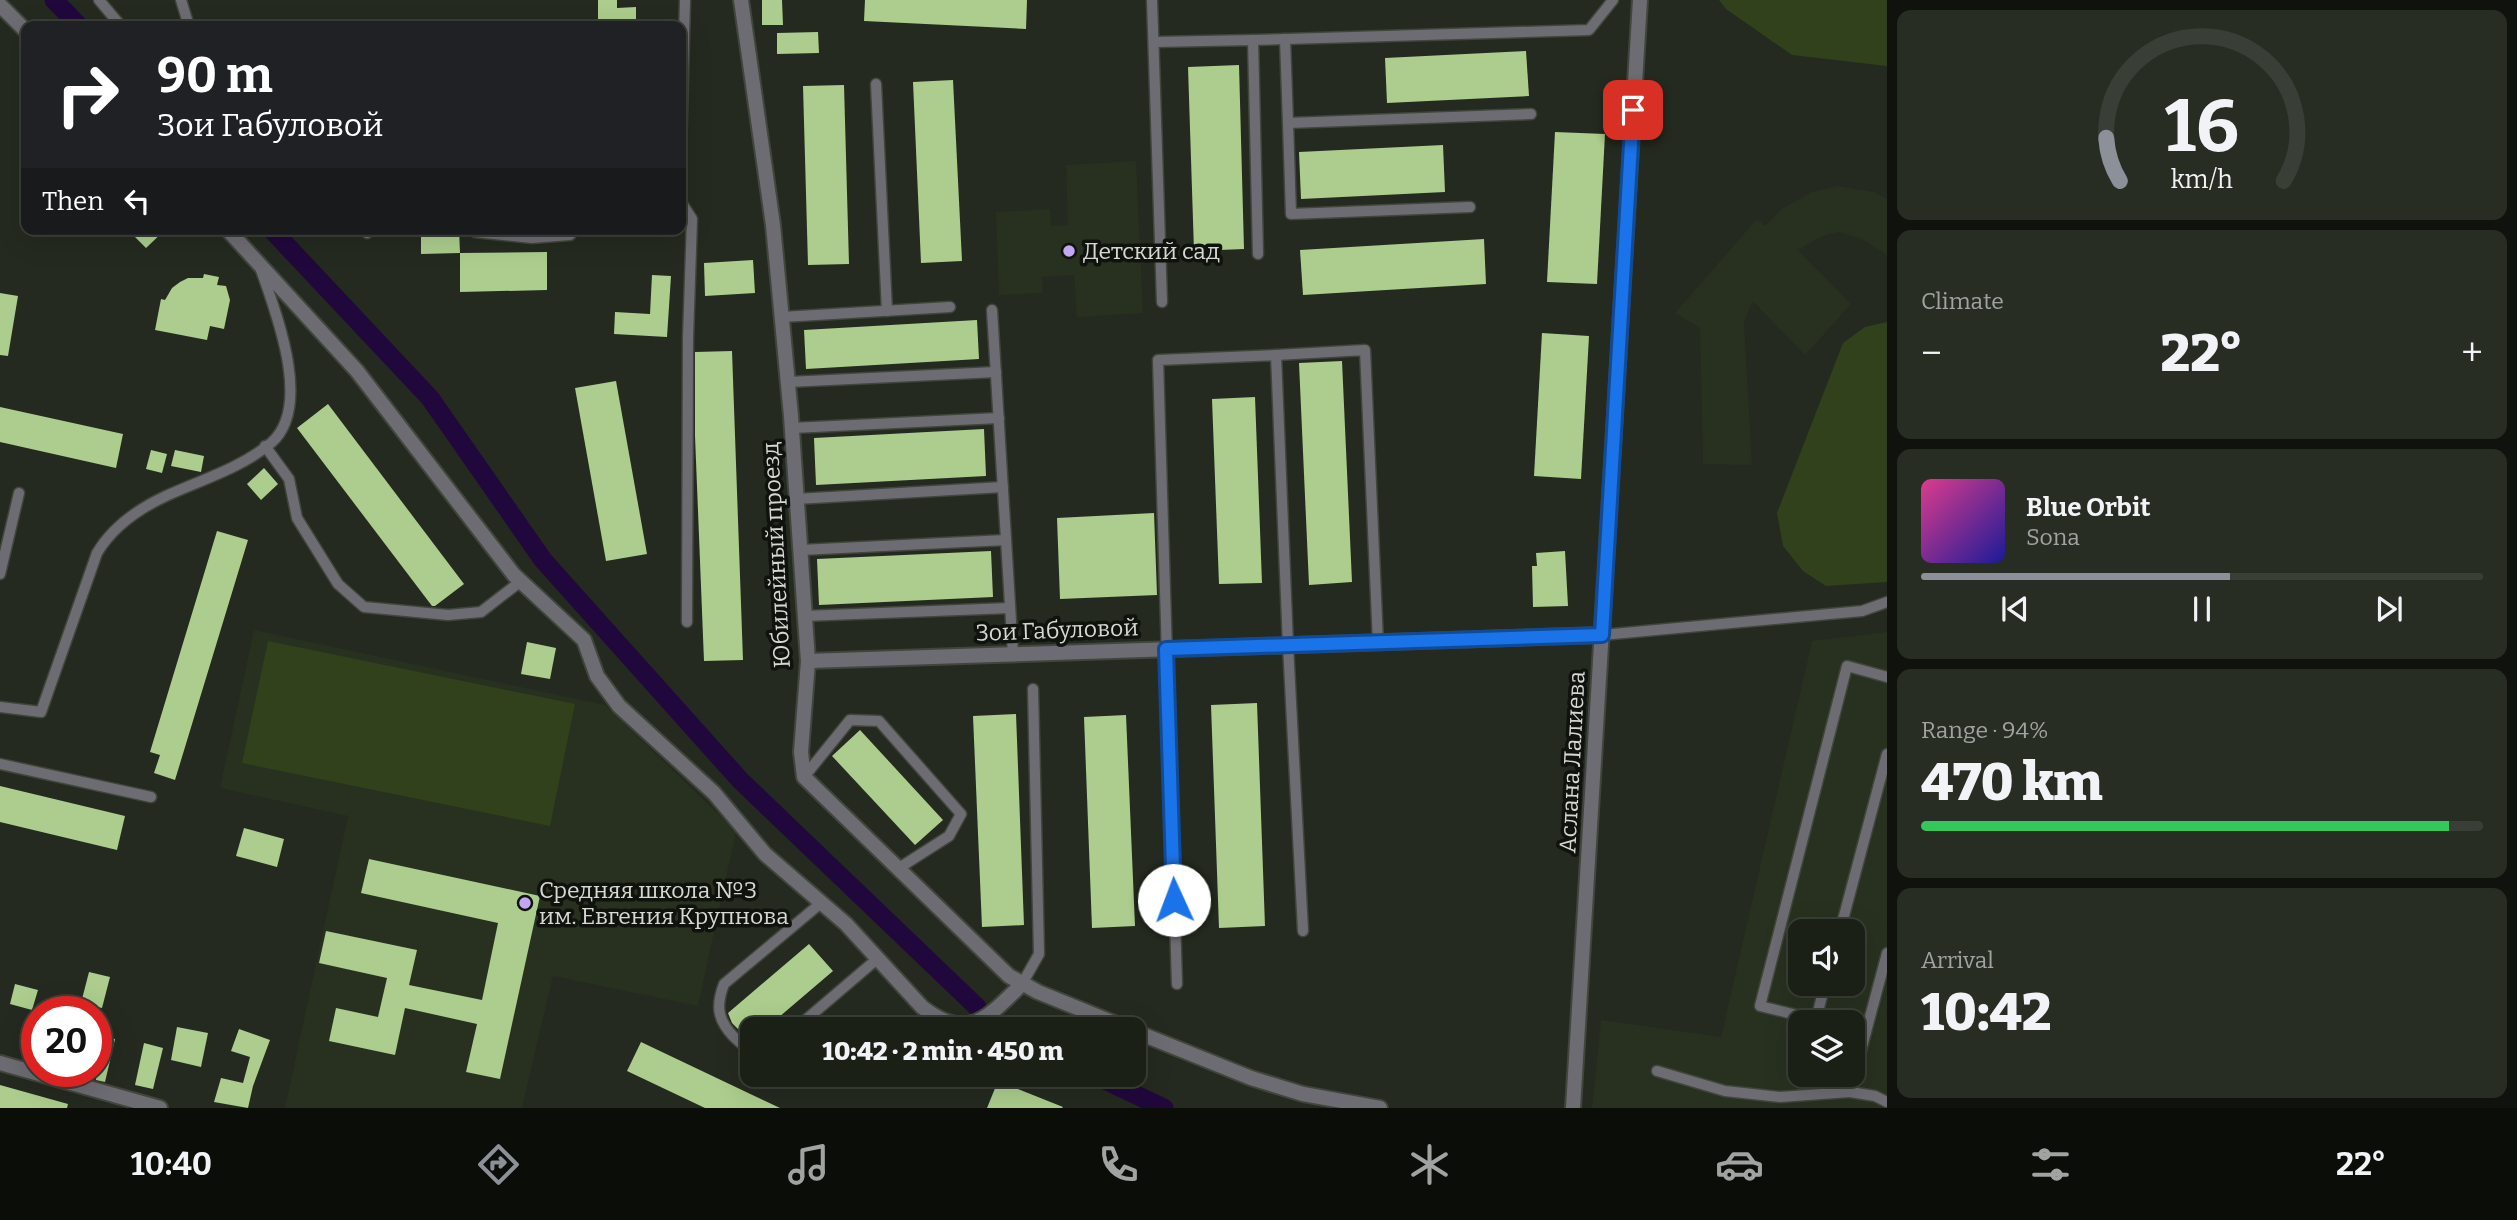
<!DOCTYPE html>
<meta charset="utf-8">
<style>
body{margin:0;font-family:Bitter,serif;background:#282d24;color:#f1f3f6;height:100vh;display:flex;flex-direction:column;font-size:26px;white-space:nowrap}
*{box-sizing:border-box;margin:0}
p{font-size:23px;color:#a0a3a1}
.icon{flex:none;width:38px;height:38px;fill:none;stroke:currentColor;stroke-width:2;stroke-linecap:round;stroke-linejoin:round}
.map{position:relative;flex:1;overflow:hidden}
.sheet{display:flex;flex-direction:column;gap:10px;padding:10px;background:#0f120d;width:630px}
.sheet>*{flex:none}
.hud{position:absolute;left:21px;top:21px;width:665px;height:214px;border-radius:14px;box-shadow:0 7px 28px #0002,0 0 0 2px #393e36;background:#202124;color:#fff;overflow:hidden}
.buttons{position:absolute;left:1788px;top:919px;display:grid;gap:14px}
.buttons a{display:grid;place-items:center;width:77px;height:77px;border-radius:14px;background:#1b2017;box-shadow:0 7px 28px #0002,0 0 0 2px #393e36;font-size:35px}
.speed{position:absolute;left:21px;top:996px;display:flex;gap:14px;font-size:35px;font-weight:700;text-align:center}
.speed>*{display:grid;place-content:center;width:91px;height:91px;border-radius:50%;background:#1b2017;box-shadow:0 7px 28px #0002,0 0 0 2px #393e36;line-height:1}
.speed .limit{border:10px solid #d22;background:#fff;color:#111}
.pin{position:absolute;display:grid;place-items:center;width:60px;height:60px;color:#fff;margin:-30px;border-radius:14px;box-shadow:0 4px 10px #0006}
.me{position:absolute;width:77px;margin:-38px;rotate:358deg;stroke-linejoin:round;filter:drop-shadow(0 0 5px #0008)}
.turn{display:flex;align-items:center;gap:24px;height:147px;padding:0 21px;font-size:32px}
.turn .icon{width:91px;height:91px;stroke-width:2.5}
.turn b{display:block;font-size:49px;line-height:60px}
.then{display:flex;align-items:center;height:66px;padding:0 21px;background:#0003;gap:14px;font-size:26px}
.big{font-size:52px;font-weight:800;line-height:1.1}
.sheet .card{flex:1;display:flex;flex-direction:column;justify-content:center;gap:10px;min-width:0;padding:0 24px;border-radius:14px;background:#282d24}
.sheet .dial{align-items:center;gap:0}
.dial svg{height:182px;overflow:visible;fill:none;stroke:#393e36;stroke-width:7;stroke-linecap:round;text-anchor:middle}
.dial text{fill:#f1f3f6;stroke:none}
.song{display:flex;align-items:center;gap:21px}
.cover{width:84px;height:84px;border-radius:10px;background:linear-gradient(135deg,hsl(330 70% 55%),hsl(240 70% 35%))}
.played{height:7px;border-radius:4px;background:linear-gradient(90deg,#8c9099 55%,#393e36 55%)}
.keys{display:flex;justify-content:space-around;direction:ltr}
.heat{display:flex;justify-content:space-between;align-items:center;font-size:38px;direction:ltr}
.charge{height:10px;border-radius:5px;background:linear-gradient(90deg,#34c759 94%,#393e36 0)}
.trip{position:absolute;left:740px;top:1017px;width:406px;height:70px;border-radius:14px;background:#1b2017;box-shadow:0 7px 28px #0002,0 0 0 2px #393e36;font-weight:800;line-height:70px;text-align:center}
.tab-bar{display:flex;height:112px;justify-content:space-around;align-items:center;background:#0b0d09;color:#a0a3a1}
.tab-bar .icon{width:49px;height:49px}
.tab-bar .current{color:#8c9099}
.tab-bar b{font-size:32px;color:#f1f3f6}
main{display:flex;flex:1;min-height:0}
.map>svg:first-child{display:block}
.built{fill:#283120;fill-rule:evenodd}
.green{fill:#30411c}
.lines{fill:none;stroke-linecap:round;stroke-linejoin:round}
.canal{stroke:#21083c;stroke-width:19}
.building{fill:#accd8d}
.service-casing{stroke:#40463c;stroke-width:13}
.minor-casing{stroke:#40463c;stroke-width:18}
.service{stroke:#6e6c73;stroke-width:10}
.minor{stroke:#6e6c73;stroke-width:14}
.route-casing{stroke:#114b97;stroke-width:18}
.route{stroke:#1a73e8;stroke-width:12}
.poi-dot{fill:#c2a8f3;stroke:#0f120d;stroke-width:2.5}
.labels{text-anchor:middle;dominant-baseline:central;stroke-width:7;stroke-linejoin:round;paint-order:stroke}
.poi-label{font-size:23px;fill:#d5d9d2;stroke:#0f120d;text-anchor:start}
.street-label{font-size:23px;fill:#d5d9d2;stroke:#0f120d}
</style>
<main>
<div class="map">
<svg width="1887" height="1108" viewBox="0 0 1887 1108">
<rect width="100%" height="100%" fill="#242a1f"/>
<g class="built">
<path d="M 1136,161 L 1143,313 L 1077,317 L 1074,275 L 1042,277 L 1043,293 L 999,295 L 996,212 L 1050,209 L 1051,226 L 1068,225 L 1066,165 Z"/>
<path d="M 1838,186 L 1874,192 L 1887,199 L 1887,255 L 1860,238 L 1838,232 L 1822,236 L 1798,250 L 1851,304 L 1805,355 L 1753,301 L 1744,322 L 1752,465 L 1703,464 L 1700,328 L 1675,313 L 1757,219 L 1765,226 L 1782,209 L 1812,192 Z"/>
<path d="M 254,630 L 605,705 L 736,831 L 698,1006 L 553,976 L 522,1108 L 285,1108 L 348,816 L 220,788 Z"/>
<path d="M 1887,632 L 1887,1108 L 1592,1108 L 1601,1020 L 1721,1037 L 1812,641 ZM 1801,931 L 1853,931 L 1853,984 L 1801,984 ZM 1801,1022 L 1853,1022 L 1853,1074 L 1801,1074 Z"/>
</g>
<g class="green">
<path d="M 1719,0 L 1887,0 L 1887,66 L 1792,55 L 1726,9 Z"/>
<path d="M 1887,322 L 1887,582 L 1826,586 L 1803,571 L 1783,546 L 1777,513 L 1843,343 L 1865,327 Z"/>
<path d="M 268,641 L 575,704 L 550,826 L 242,763 Z"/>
</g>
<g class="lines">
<g class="canal">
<path d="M 54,0 L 79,26"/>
<path d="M 271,229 L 430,398 L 543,560 L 740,780 L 977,1007"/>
<path d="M 1092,1074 L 1164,1108"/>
</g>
</g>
<g class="building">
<path d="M 598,0 L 617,0 L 617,8 L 636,7 L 636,26 L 598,26 Z"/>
<path d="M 762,0 L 782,0 L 783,25 L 762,25 Z"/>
<path d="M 865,0 L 1027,0 L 1026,29 L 864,21 Z"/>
<path d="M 818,32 L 819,53 L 777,54 L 777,33 Z"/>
<path d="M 1526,51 L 1529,96 L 1387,103 L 1385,58 Z"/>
<path d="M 1239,65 L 1244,249 L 1194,251 L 1188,67 Z"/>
<path d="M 953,80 L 962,261 L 921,263 L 913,82 Z"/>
<path d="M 844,85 L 849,264 L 808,265 L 803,86 Z"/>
<path d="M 1555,132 L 1605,134 L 1597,284 L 1547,282 Z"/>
<path d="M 1443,145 L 1445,192 L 1301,199 L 1299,152 Z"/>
<path d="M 127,229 L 166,229 L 146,248 Z"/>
<path d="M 421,229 L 459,229 L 460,253 L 421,254 Z"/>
<path d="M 1484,239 L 1486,284 L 1303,295 L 1300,250 Z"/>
<path d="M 547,252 L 547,290 L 460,292 L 460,253 Z"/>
<path d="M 753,260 L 755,293 L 705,296 L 704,263 Z"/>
<path d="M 204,274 L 219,277 L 217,285 L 226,286 L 230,300 L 224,329 L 210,326 L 207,340 L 155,330 L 161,299 L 165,300 L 172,288 L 180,282 L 188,278 L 203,278 Z"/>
<path d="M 652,275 L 671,276 L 667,337 L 614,334 L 615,312 L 650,314 Z"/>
<path d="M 0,293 L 18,296 L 8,356 L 0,355 Z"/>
<path d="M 977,320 L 979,359 L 806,369 L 804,330 Z"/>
<path d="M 1542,333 L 1589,336 L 1581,479 L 1534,476 Z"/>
<path d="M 732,351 L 743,660 L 704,661 L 695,436 L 695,352 Z"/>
<path d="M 1342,361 L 1352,582 L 1309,585 L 1299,363 Z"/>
<path d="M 616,381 L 647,554 L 606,561 L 575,388 Z"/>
<path d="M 1255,397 L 1262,583 L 1219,584 L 1212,399 Z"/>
<path d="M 328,404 L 464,584 L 435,606 L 432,606 L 297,428 Z"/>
<path d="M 0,407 L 123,434 L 116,468 L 0,442 Z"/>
<path d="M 984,429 L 986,476 L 816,485 L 814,438 Z"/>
<path d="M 151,450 L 167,454 L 162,473 L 146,469 Z"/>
<path d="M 175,450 L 204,456 L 201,472 L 171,466 Z"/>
<path d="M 264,468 L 278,484 L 261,500 L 247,484 Z"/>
<path d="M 1154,513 L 1157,595 L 1060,599 L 1057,518 Z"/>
<path d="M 217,531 L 248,540 L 175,780 L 154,773 L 160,755 L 150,752 Z"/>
<path d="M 991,551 L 993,597 L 819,605 L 817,559 Z"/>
<path d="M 1565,551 L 1568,606 L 1533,607 L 1532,566 L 1537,566 L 1536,553 Z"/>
<path d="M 527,642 L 556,648 L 550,679 L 521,674 Z"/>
<path d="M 1257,703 L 1265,926 L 1219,928 L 1211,705 Z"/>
<path d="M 1016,714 L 1024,925 L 982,927 L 973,716 Z"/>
<path d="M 1126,715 L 1135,926 L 1092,928 L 1084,717 Z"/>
<path d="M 860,730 L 943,820 L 915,845 L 832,756 Z"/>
<path d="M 0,786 L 125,816 L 117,850 L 0,822 Z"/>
<path d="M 244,828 L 284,839 L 277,867 L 236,856 Z"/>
<path d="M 369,859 L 540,896 L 500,1079 L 466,1072 L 477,1024 L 405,1008 L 395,1055 L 329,1041 L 336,1008 L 378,1017 L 387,978 L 319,963 L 326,931 L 417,950 L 409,985 L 482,1000 L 498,923 L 361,893 Z"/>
<path d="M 809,944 L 833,971 L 765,1029 L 752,1029 L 752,1040 L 746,1037 L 732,1023 L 728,1013 Z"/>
<path d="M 89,972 L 110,977 L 102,1008 L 81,1003 Z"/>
<path d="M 15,984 L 38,990 L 32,1010 L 10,1004 Z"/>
<path d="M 177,1027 L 208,1033 L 201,1067 L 171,1060 Z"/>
<path d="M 239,1029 L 270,1040 L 253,1086 L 248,1108 L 214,1102 L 221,1078 L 243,1083 L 250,1057 L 231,1051 Z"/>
<path d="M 96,1035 L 115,1039 L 105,1082 L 96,1080 Z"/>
<path d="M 641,1042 L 780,1108 L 705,1108 L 627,1071 Z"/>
<path d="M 144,1043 L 163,1048 L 153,1089 L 135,1085 Z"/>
<path d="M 998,1081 L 1063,1107 L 1062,1108 L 987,1108 Z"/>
<path d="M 0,1085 L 68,1104 L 67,1108 L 0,1108 Z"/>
</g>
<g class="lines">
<defs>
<g id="service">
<path d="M 99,0 L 121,26"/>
<path d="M 181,0 L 189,26"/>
<path d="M 1152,0 L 1162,302"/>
<path d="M 1285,39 L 1288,123 L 1531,114"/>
<path d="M 1253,40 L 1589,30 L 1613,0"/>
<path d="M 1154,42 L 1253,40 L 1258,254"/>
<path d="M 876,84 L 887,311"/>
<path d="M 1288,123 L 1291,214 L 1470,207"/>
<path d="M 681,150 L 685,0"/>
<path d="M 681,202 L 692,219 L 688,338 L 687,622"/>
<path d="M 475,232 L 532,238 L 570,235 L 575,229"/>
<path d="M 367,233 L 369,229"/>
<path d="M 992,310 L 1013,654"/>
<path d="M 782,317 L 950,307"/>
<path d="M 1276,355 L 1365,350 L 1378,642"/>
<path d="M 788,382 L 996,372"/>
<path d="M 792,428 L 999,418"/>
<path d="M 265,446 L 289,479 L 297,518 L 338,584 L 364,607 L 448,615 L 481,612 L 521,581"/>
<path d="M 796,499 L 1003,487"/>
<path d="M 800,550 L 1006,540"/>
<path d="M 0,574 L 19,493"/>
<path d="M 804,616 L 1010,608"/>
<path d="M 1602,635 L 1862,611 L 1887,602"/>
<path d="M 0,707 L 41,712 L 97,553 C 113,526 138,509 166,496 C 201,480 241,468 271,443 C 313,407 276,313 261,270"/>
<path d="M 0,764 L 151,797"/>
<path d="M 804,777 L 850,720 L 879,721 L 961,814 L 949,836 L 899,868"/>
<path d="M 1840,931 L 1887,754"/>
<path d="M 1887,953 L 1850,1092 L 1875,1096 L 1887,1102"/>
<path d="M 1022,984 L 1039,954 L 1033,689"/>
<path d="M 1177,984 L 1158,360 L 1276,355 L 1288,645 L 1303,931"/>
<path d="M 1816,1020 L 1825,984"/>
<path d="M 1825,1022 L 1760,1006 L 1847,666 L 1887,677"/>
<path d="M 795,1029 L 877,959"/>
<path d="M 1853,1029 L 1866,1032"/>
<path d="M 752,1047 C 743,1046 740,1043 733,1036 C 717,1019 716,1005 724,984 L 821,903"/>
<path d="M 1657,1071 L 1725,1091 L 1780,1097 L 1850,1092"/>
</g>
<g id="minor">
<path d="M 741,0 L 773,225 L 791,416 L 808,661 L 801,752 L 804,777 L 1009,976 L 1038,992 L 1129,1029"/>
<path d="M 0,5 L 26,31"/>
<path d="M 227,229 L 357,371 L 514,575 L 584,640 L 597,676 L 619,706 L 714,793 L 765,854 L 846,924 L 922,1007 C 968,1043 987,1018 1022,984"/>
<path d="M 808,661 L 1602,635"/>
<path d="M 1134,1031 L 1251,1078 L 1303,1094 L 1380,1108"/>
<path d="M 0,1063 L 160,1108"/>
<path d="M 1573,1108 L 1640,0"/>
</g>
</defs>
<use href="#service" class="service-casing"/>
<use href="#minor" class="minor-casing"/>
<use href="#service" class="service"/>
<use href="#minor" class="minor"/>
</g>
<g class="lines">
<defs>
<path id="route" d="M 1174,900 L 1166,649 L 1602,635 L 1633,110"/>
</defs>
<use href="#route" class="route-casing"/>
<use href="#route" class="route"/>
</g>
<g class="poi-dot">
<circle cx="1069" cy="251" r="7"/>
<circle cx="525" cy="903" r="7"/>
</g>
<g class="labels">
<g class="poi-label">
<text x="1083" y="251">Детский сад</text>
<text x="539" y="890">Средняя школа №3<tspan x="539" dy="26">им. Евгения Крупнова</tspan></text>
</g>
<g class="street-label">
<text transform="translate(776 555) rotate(-93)">Юбилейный проезд</text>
<text transform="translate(1057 630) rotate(-2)">Зои Габуловой</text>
<text transform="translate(1572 762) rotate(-87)">Аслана Лалиева</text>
</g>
</g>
</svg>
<div class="buttons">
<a><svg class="icon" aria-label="sound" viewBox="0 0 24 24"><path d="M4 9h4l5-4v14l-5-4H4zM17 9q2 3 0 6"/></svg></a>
<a><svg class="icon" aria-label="layers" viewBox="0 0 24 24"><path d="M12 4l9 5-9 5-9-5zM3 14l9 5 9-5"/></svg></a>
</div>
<div class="speed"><div class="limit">20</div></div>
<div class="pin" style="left:1633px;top:110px;background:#d93025"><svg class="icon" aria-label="arrive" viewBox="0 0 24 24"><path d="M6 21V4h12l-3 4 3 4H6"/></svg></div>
<svg class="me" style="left:1174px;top:900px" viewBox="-20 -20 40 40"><circle r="19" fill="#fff"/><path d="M0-13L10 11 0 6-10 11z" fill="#1a73e8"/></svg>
<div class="trip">10:42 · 2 min · 450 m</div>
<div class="hud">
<div class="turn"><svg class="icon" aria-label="right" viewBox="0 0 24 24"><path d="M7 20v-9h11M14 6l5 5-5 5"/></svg><div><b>90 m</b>Зои Габуловой</div></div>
<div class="then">Then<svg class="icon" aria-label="left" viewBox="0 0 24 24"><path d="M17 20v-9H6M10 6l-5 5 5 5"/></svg></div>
</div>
</div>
<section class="sheet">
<div class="card dial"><svg viewBox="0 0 100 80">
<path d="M14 69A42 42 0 1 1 86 69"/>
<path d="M14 69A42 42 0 0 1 8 50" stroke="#8c9099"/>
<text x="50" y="56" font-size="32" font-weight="700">16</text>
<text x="50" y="72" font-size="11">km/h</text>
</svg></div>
<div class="card"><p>Climate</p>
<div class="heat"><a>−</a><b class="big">22°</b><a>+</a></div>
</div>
<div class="card">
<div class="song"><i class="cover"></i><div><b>Blue Orbit</b><p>Sona</p></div></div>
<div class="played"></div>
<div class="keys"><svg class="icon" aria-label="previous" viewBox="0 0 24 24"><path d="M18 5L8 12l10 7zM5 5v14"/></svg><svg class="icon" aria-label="pause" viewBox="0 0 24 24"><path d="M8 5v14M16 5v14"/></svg><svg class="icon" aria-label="next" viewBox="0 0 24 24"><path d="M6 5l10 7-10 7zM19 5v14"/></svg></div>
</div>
<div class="card"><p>Range · 94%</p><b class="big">470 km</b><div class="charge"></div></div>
<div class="card"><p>Arrival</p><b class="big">10:42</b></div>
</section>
</main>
<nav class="tab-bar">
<b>10:40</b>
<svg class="icon current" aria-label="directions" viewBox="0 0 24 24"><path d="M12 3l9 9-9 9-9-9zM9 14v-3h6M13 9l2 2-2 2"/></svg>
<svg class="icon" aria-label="music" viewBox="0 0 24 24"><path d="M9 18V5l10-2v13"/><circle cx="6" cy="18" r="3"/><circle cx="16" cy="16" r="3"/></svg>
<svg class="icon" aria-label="phone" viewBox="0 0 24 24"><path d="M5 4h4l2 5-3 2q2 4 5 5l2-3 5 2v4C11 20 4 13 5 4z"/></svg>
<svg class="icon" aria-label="climate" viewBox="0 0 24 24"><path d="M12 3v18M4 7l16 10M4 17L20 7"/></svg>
<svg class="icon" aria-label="car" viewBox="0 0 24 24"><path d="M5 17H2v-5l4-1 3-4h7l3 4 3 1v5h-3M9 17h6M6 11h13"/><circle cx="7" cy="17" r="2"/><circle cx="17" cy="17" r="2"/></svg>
<svg class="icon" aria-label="filters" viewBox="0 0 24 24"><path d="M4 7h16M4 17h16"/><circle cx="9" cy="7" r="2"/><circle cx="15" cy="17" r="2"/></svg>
<b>22°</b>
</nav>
